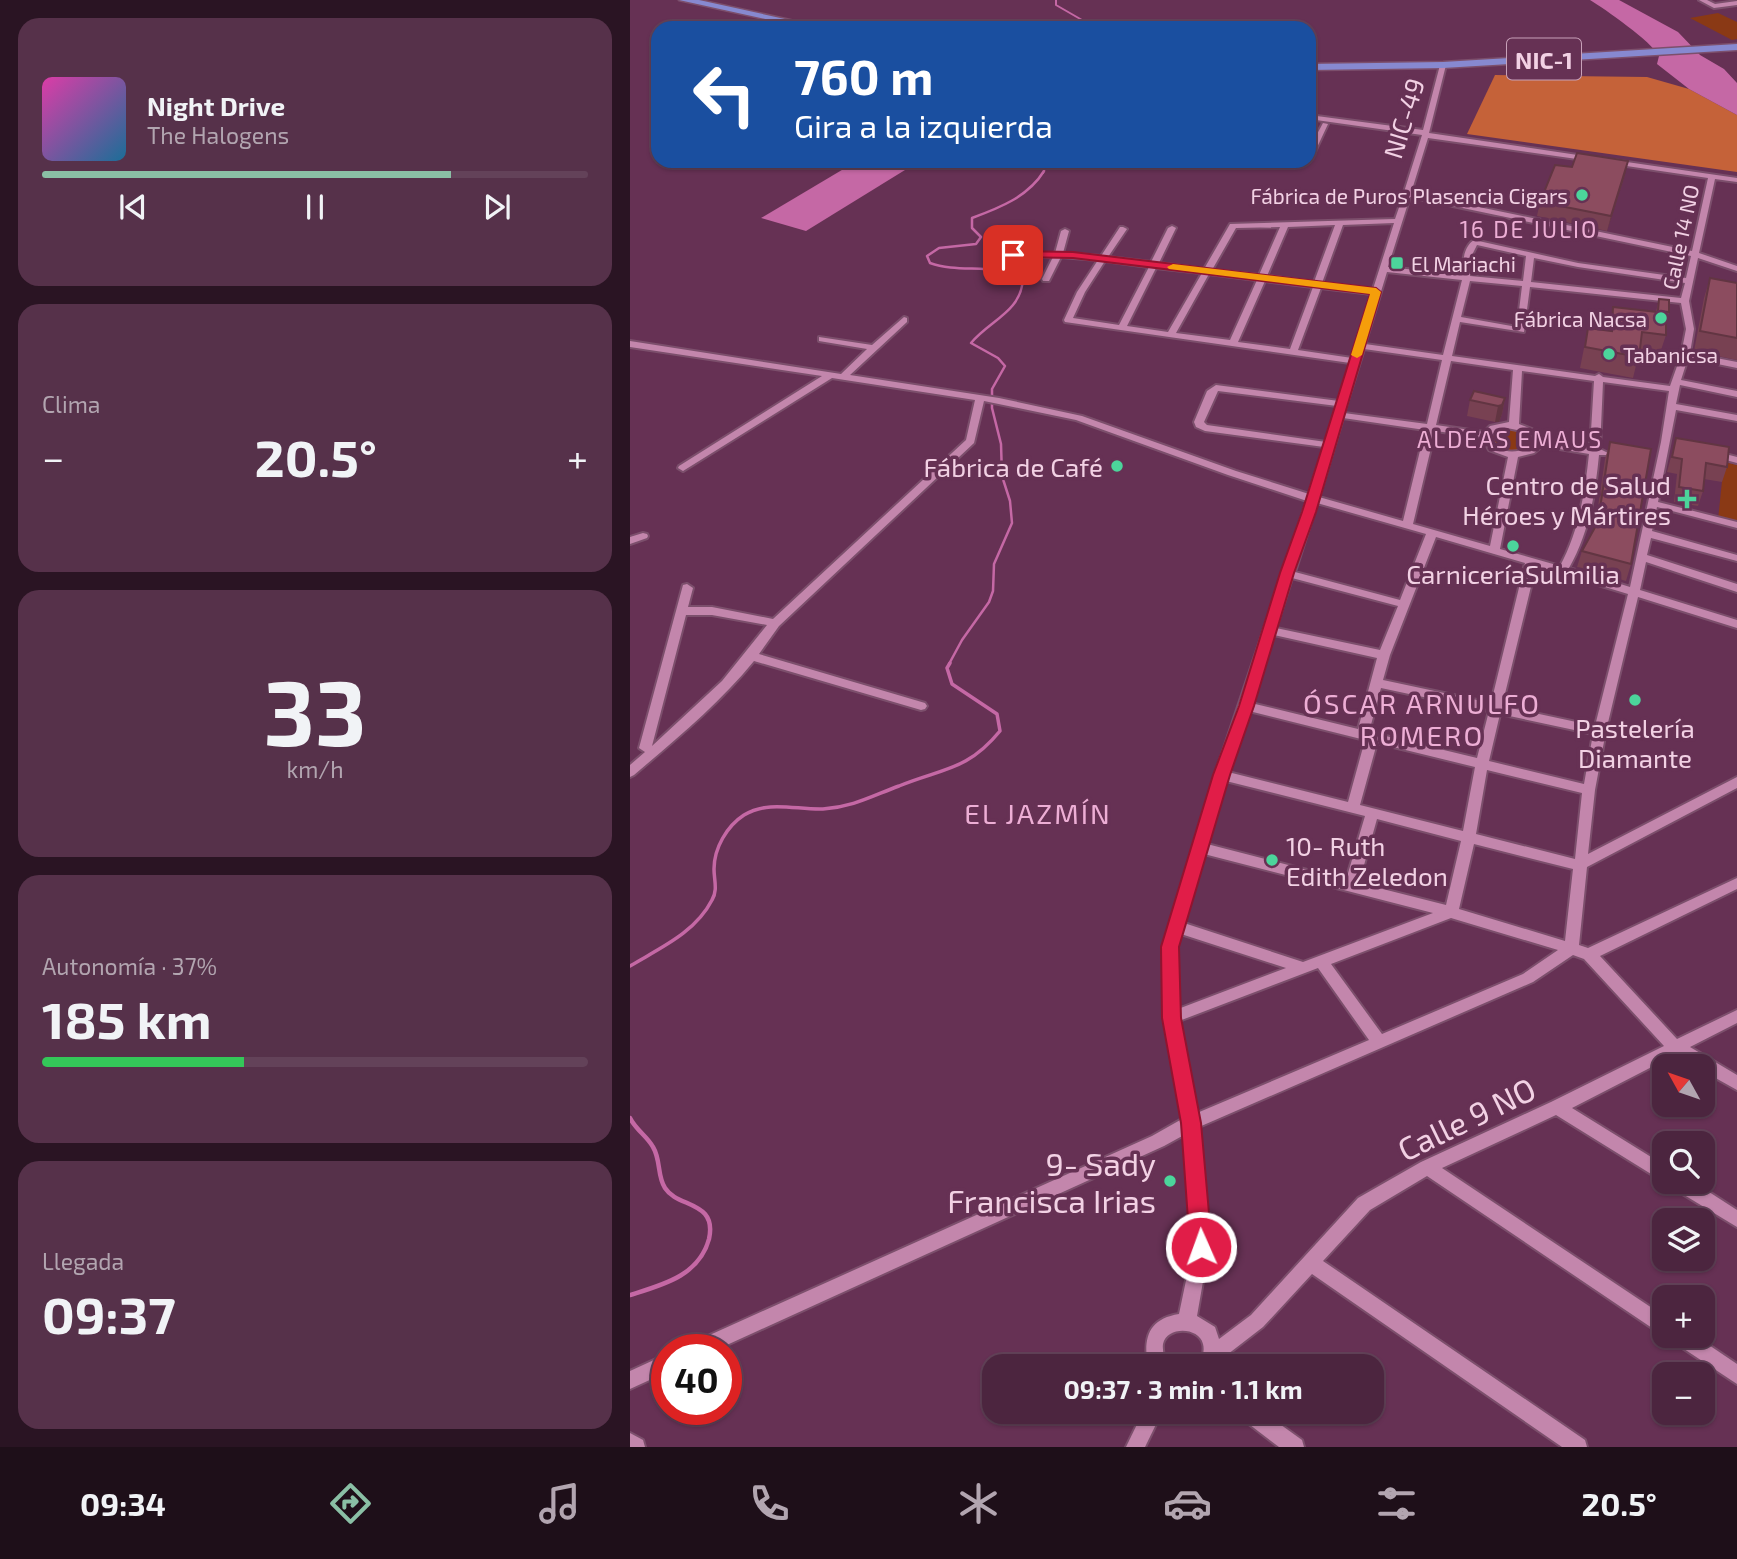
<!DOCTYPE html>
<html lang="es">
<meta charset="utf-8">
<style>
body{margin:0;font-family:"Exo 2",sans-serif;background:#56314a;color:#f1f3f6;height:100vh;display:flex;flex-direction:column;font-size:26px;white-space:nowrap}
*{box-sizing:border-box;margin:0}
p{font-size:23px;color:#b2a5b0}
.icon{flex:none;width:38px;height:38px;fill:none;stroke:currentColor;stroke-width:2;stroke-linecap:round;stroke-linejoin:round}
.map{position:relative;flex:1;overflow:hidden}
.sheet{display:flex;flex-direction:column;gap:18px;padding:18px;background:#2a1423;width:630px}
.sheet>*{flex:none}
.top-card{position:absolute;left:21px;top:21px;width:665px;height:147px;border-radius:21px;box-shadow:0 2px 5px #0004,0 0 0 2px #634259;background:#1a4fa0;color:#fff;overflow:hidden}
.needle{width:46px;rotate:310deg}
.buttons{position:absolute;left:1022px;top:1054px;display:grid;gap:14px}
.buttons a{display:grid;place-items:center;width:63px;height:63px;border-radius:14px;background:#4c253f;box-shadow:0 2px 5px #0004,0 0 0 2px #634259;font-size:35px}
.speed{position:absolute;left:21px;top:1334px;display:flex;gap:14px;font-size:35px;font-weight:700;text-align:center}
.speed>*{display:grid;place-content:center;width:91px;height:91px;border-radius:50%;background:#4c253f;box-shadow:0 2px 5px #0004,0 0 0 2px #634259;line-height:1}
.speed .limit{border:10px solid #d22;background:#fff;color:#111}
.pin{position:absolute;display:grid;place-items:center;width:60px;height:60px;color:#fff;margin:-30px;border-radius:14px;box-shadow:0 4px 10px #0006}
.me{position:absolute;width:77px;margin:-38px;rotate:358deg;stroke-linejoin:round;filter:drop-shadow(0 0 5px #0008)}
.turn{display:flex;align-items:center;gap:24px;height:147px;padding:0 28px;font-size:32px}
.turn .icon{width:91px;height:91px;stroke-width:2.5}
.turn b{display:block;font-size:49px;line-height:60px}
.big{font-size:52px;font-weight:700;line-height:1.1}
.sheet .tile{flex:1;display:flex;flex-direction:column;justify-content:center;gap:10px;min-width:0;padding:0 24px;border-radius:21px;background:#56314a}
.sheet .dial{align-items:center;gap:0}
.dial b{font-size:91px;line-height:1}
.song{display:flex;align-items:center;gap:21px}
.cover{width:84px;height:84px;border-radius:10px;background:linear-gradient(135deg,hsl(320 70% 55%),hsl(200 70% 35%))}
.played{height:7px;border-radius:4px;background:linear-gradient(90deg,#8abfa5 75%,#634259 75%)}
.keys{display:flex;justify-content:space-around;direction:ltr}
.heat{display:flex;justify-content:space-between;align-items:center;font-size:38px;direction:ltr}
.charge{height:10px;border-radius:5px;background:linear-gradient(90deg,#34c759 37%,#634259 0)}
.trip{position:absolute;left:352px;top:1354px;width:402px;height:70px;border-radius:21px;background:#4c253f;box-shadow:0 2px 5px #0004,0 0 0 2px #634259;font-weight:700;line-height:70px;text-align:center}
.tabs{display:flex;height:112px;justify-content:space-around;align-items:center;background:#1e0f19;color:#b2a5b0}
.tabs .icon{width:49px;height:49px}
.tabs .current{color:#8abfa5}
.tabs b{font-size:32px;color:#f1f3f6}
main{display:flex;flex:1;min-height:0}
.map>svg:first-child{display:block}
.green{fill:#8a3915}
.forest{fill:#c56239}
.water{fill:#c568a5}
.lines{fill:none;stroke-linecap:round;stroke-linejoin:round}
.stream-far3{stroke:#c568a5;stroke-width:2}
.stream-far2{stroke:#c568a5;stroke-width:2.5}
.stream-far1{stroke:#c568a5;stroke-width:3.5}
.stream{stroke:#c568a5;stroke-width:4.5}
.minor-casing{stroke:#7c4f6c;stroke-width:4}
.highway-casing{stroke:#7c4f6c;stroke-width:3}
.minor{fill:#c386ac;fill-rule:evenodd}
.highway{fill:#8789d0;fill-rule:evenodd}
.wall{fill:#784152}
.shaded-wall{fill:#623542}
.building{fill:#8c4c5f;stroke:#623542;stroke-width:2}
.route{fill:#e11d48;stroke:#92132f;stroke-width:2}
.slow{fill:#f59e0b}
.poi-dot{fill:#4cd49b;stroke:#663154;stroke-width:2.5}
.labels{text-anchor:middle;dominant-baseline:central;stroke-width:7;stroke-linejoin:round;paint-order:stroke}
.far-poi-label{font-size:21px;fill:#f2d1e4;stroke:#663154;text-anchor:end}
.far-street-label{font-size:21px;fill:#f2d1e4;stroke:#663154}
.far-neighbourhood-label{font-size:23px;letter-spacing:2px;fill:#edaed5;stroke:#663154}
.shield{fill:#663154;stroke:#c8a1b9;stroke-width:2}
.shield-label{font-size:24px;font-weight:bold;fill:#f2d1e4}
.street-label{font-size:26px;fill:#f2d1e4;stroke:#663154}
.poi-label{font-size:26px;fill:#f2d1e4;stroke:#663154;text-anchor:end}
.neighbourhood-label{font-size:28px;letter-spacing:2px;fill:#edaed5;stroke:#663154}
.near-street-label{font-size:32px;fill:#f2d1e4;stroke:#663154}
.near-poi-label{font-size:32px;fill:#f2d1e4;stroke:#663154;text-anchor:end}
</style>
<main>
<section class="sheet">
<div class="tile">
<div class="song"><i class="cover"></i><div><b>Night Drive</b><p>The Halogens</p></div></div>
<div class="played"></div>
<div class="keys"><svg class="icon" aria-label="previous" viewBox="0 0 24 24"><path d="M18 5L8 12l10 7zM5 5v14"/></svg><svg class="icon" aria-label="pause" viewBox="0 0 24 24"><path d="M8 5v14M16 5v14"/></svg><svg class="icon" aria-label="next" viewBox="0 0 24 24"><path d="M6 5l10 7-10 7zM19 5v14"/></svg></div>
</div>
<div class="tile"><p>Clima</p>
<div class="heat"><a>−</a><b class="big">20.5°</b><a>+</a></div>
</div>
<div class="tile dial"><b>33</b><p>km/h</p></div>
<div class="tile"><p>Autonomía · 37%</p><b class="big">185 km</b><div class="charge"></div></div>
<div class="tile"><p>Llegada</p><b class="big">09:37</b></div>
</section>
<div class="map">
<svg width="1107" height="1447" viewBox="0 0 1107 1447">
<rect width="100%" height="100%" fill="#663154"/>
<g class="green">
<path d="M 1088,13 L 1107,22 L 1107,39 L 1102,40 L 1060,18 Z"/>
<path d="M 878,428 L 893,431 L 902,439 L 901,447 L 882,452 L 863,443 L 862,435 Z"/>
<path d="M 1094,462 L 1107,465 L 1107,524 L 1088,520 Z"/>
</g>
<path class="forest" d="M 865,75 L 1017,77 L 1059,89 L 1107,115 L 1107,172 L 837,134 Z"/>
<g class="water">
<path d="M 960,0 L 989,0 L 1048,32 L 1070,55 L 1094,69 L 1107,83 L 1107,115 L 1059,89 L 1027,64 L 1029,56 C 1022,42 975,9 960,0 Z"/>
<path d="M 227,161 L 239,161 L 275,170 L 176,231 L 131,218 Z"/>
</g>
<g class="lines">
<g class="stream-far3">
<path d="M 426,0 L 426,5 L 452,20 L 444,28"/>
<path d="M 413,173 L 418,161"/>
</g>
<path class="stream-far2" d="M 319,664 L 332,640 L 359,602 L 363,591 L 364,564 L 382,523 L 380,501 L 372,476 L 371,444 L 362,408 L 362,389 L 375,366 L 368,358 L 341,343 C 360,320 391,312 393,279 C 365,262 330,274 300,263 L 297,256 L 309,248 L 346,244 L 351,237 L 342,228 L 342,218 C 369,208 398,197 414,171"/>
<path class="stream-far1" d="M 0,966 C 30,948 65,933 82,900 C 88,890 84,880 84,869 C 84,848 97,826 114,815 C 139,800 166,810 193,809 C 223,807 242,796 269,786 C 313,768 337,771 370,731 L 367,714 L 322,684 L 317,668 L 320,663"/>
<path class="stream" d="M 0,1118 C 6,1130 17,1136 23,1147 C 31,1160 27,1176 35,1188 C 44,1202 64,1202 75,1214 C 81,1221 81,1230 79,1239 C 69,1276 32,1285 0,1295"/>
<defs>
<g id="minor">
<path d="M 1069,0 L 1077,0 L 1085,4 L 1107,1 L 1107,5 L 1084,8 Z"/>
<path d="M 813,63 L 816,65 L 799,133 L 961,157 L 965,159 L 961,161 L 798,138 L 781,193 L 1062,251 L 1078,178 L 983,164 L 979,162 L 983,160 L 1107,178 L 1107,182 L 1085,179 L 1069,253 L 1107,266 L 1107,271 L 1068,258 L 1059,301 L 1064,329 L 1060,353 L 1107,362 L 1107,368 L 1058,358 L 1051,380 L 1107,391 L 1107,397 L 1050,385 L 1046,404 L 1107,415 L 1107,421 L 1046,410 L 1028,502 L 1107,522 L 1107,528 L 1027,507 L 1022,531 L 1107,555 L 1107,561 L 1021,538 L 1017,555 L 1107,584 L 1107,592 L 1016,562 L 1010,590 L 1107,620 L 1107,628 L 1008,597 L 976,731 L 965,790 L 958,854 L 1107,777 L 1107,788 L 957,867 L 949,945 L 958,948 L 1107,878 L 1107,889 L 970,956 L 1047,1039 L 1107,1010 L 1107,1023 L 1060,1047 L 1107,1075 L 1107,1090 L 1073,1071 L 1073,1066 L 1064,1066 L 1045,1055 L 942,1108 L 1034,1165 L 1034,1182 L 926,1115 L 812,1168 L 1034,1316 L 1034,1335 L 1028,1332 L 797,1176 L 740,1210 L 693,1261 L 955,1440 L 957,1447 L 932,1447 L 682,1274 L 633,1327 L 589,1361 L 588,1367 L 570,1367 C 572,1360 575,1351 573,1344 C 569,1327 537,1326 533,1344 C 532,1351 535,1360 536,1367 L 518,1367 C 513,1338 518,1319 549,1314 L 563,1247 L 554,1135 L 534,1146 L 88,1349 L 59,1349 L 62,1343 L 522,1136 L 552,1119 L 534,1018 L 533,947 L 585,775 L 677,501 L 598,475 L 446,420 L 354,401 L 344,443 L 149,626 L 129,654 L 295,703 L 297,706 L 295,709 L 291,710 L 124,661 C 89,704 46,739 4,775 L 0,777 L 0,765 L 15,752 L 9,748 L 53,585 L 57,584 L 63,588 L 58,607 L 82,607 L 143,619 L 336,440 L 345,400 L 202,378 L 53,471 L 48,468 L 49,466 L 192,376 L 0,347 L 0,341 L 211,374 L 237,349 L 189,341 L 189,337 L 242,345 L 274,317 L 277,318 L 277,322 L 220,375 L 369,398 L 452,416 L 606,471 L 679,494 L 694,447 L 575,431 L 566,427 L 564,422 L 577,391 L 586,385 L 709,401 L 720,363 L 435,322 L 434,320 L 447,292 L 468,260 L 431,257 L 419,281 L 413,281 L 412,279 L 423,257 L 377,256 L 377,236 L 381,234 L 385,236 L 384,253 L 425,253 L 431,231 L 435,229 L 439,231 L 433,253 L 471,256 L 490,227 L 493,227 L 497,229 L 478,257 L 521,262 L 538,228 L 542,226 L 546,228 L 529,263 L 574,269 L 600,224 L 765,219 L 773,196 L 771,194 L 774,192 L 792,135 L 679,119 L 679,115 L 793,130 L 810,65 ZM 780,197 L 1061,256 L 1056,278 L 948,263 L 844,240 C 833,247 833,262 832,275 L 758,267 ZM 764,223 L 743,289 L 692,283 L 713,225 ZM 705,225 L 684,282 L 637,276 L 658,227 ZM 650,227 L 629,275 L 582,270 L 606,228 ZM 847,245 L 896,256 L 893,281 L 840,276 L 842,255 ZM 904,258 L 948,267 L 1055,283 L 1051,298 L 901,282 ZM 475,261 L 519,267 L 489,325 L 443,318 L 455,292 ZM 526,268 L 572,273 L 538,332 L 497,326 ZM 757,272 L 832,280 L 813,355 L 735,344 ZM 579,274 L 627,280 L 600,340 L 546,333 ZM 635,281 L 683,287 L 660,349 L 608,342 ZM 840,281 L 892,286 L 887,327 L 831,317 ZM 900,287 L 1051,303 L 1056,329 L 1051,355 L 1040,386 L 973,377 L 969,374 L 965,376 L 822,356 L 830,322 L 894,332 ZM 691,288 L 742,294 L 722,358 L 668,350 ZM 734,349 L 812,360 L 797,424 L 714,413 ZM 821,361 L 883,370 L 879,422 L 860,426 L 854,432 L 806,425 ZM 892,371 L 964,381 L 960,448 L 912,440 L 902,429 L 889,424 ZM 973,382 L 1039,391 L 1031,442 L 1000,587 L 939,568 C 959,533 965,495 969,455 L 976,455 L 978,453 L 970,449 ZM 588,391 L 707,406 L 696,442 L 577,425 L 574,422 ZM 713,418 L 795,430 L 773,521 L 689,497 ZM 877,428 L 892,431 L 903,442 L 902,446 C 888,454 865,455 861,436 L 866,430 ZM 805,431 L 852,437 L 859,450 L 878,457 L 860,546 L 783,524 ZM 912,446 L 959,454 C 955,492 949,531 930,566 L 870,549 L 888,457 L 904,453 ZM 687,503 L 796,534 L 770,600 L 665,572 ZM 806,537 L 895,563 L 861,703 L 753,680 L 760,655 ZM 906,566 L 998,594 L 965,726 L 872,706 ZM 662,578 L 768,606 L 750,650 L 646,628 ZM 56,615 L 82,615 L 137,625 L 92,681 L 22,746 ZM 644,635 L 747,658 L 728,729 L 621,703 ZM 751,688 L 859,711 L 847,758 L 739,732 ZM 619,711 L 735,740 L 718,802 L 598,772 ZM 870,714 L 963,734 L 954,784 L 859,761 ZM 747,743 L 845,767 L 833,831 L 730,805 ZM 857,770 L 952,793 L 945,859 L 846,834 ZM 596,781 L 735,816 L 716,880 L 577,844 ZM 747,819 L 831,841 L 816,905 L 729,883 ZM 844,844 L 943,869 L 935,941 L 829,909 ZM 574,854 L 803,913 L 673,962 L 554,923 ZM 821,918 L 928,950 L 893,974 L 752,1034 L 701,964 ZM 551,934 L 656,968 L 548,1009 L 547,947 ZM 943,955 L 954,959 L 1034,1046 L 921,1102 L 791,1162 L 728,1198 L 621,1315 L 589,1339 L 585,1327 L 567,1316 L 579,1247 L 569,1127 L 903,982 ZM 688,968 L 739,1040 L 567,1113 L 549,1021 Z"/>
<path d="M 693,123 L 698,124 L 683,156 L 679,158 L 679,149 Z"/>
<path d="M 1084,451 L 1107,457 L 1107,463 L 1081,456 L 1081,452 Z"/>
<path d="M 13,533 L 17,534 L 18,536 L 17,538 L 0,544 L 0,537 Z"/>
<path d="M 1039,1181 L 1062,1181 L 1107,1210 L 1107,1227 L 1041,1187 Z"/>
<path d="M 1039,1335 L 1064,1335 L 1107,1364 L 1107,1384 L 1042,1341 Z"/>
<path d="M 37,1354 L 37,1372 L 0,1389 L 0,1371 Z"/>
<path d="M 513,1412 L 532,1412 L 515,1447 L 496,1447 Z"/>
<path d="M 608,1412 L 633,1412 L 672,1440 L 674,1447 L 649,1447 L 611,1418 Z"/>
<path d="M 0,1433 L 13,1440 L 15,1447 L 0,1447 Z"/>
</g>
<g id="highway">
<path d="M 49,0 L 69,0 L 196,28 L 176,28 Z"/>
<path d="M 1107,44 L 1107,50 L 813,68 L 679,70 L 679,64 L 813,62 Z"/>
</g>
</defs>
<use href="#minor" class="minor-casing"/>
<use href="#highway" class="highway-casing"/>
<use href="#minor" class="minor"/>
<use href="#highway" class="highway"/>
</g>
<g class="wall">
<path d="M 995,175 L 977,231 L 907,216 L 910,202 Z"/>
<path d="M 1080,278 L 1107,283 L 1107,360 L 1064,351 L 1074,298 Z"/>
<path d="M 1029,299 L 1039,312 L 1036,323 L 1036,335 L 1029,356 L 1009,353 L 1003,378 L 950,368 L 958,328 L 978,331 L 983,307 L 1026,312 Z"/>
<path d="M 875,398 L 872,414 L 869,422 L 865,422 L 837,416 L 840,400 Z"/>
<path d="M 1046,438 L 1097,467 L 1092,482 L 1074,479 L 1073,491 L 1068,506 L 1044,502 L 1047,474 L 1037,472 Z"/>
<path d="M 980,442 L 1001,564 L 996,581 L 947,567 L 952,551 L 965,527 L 975,459 Z"/>
</g>
<g class="shaded-wall">
<path d="M 998,161 L 995,175 L 977,231 L 981,216 Z"/>
<path d="M 875,398 L 872,414 L 869,422 L 865,422 L 868,406 Z"/>
</g>
<g class="building">
<path d="M 947,153 L 998,161 L 981,216 L 910,202 L 925,165 L 942,167 Z"/>
<path d="M 1080,278 L 1107,283 L 1107,338 L 1070,331 Z"/>
<path d="M 1029,299 L 1039,300 L 1039,312 L 1028,311 Z"/>
<path d="M 983,307 L 1036,313 L 1036,335 L 1012,332 L 1009,357 L 955,347 L 958,328 L 982,331 Z"/>
<path d="M 844,391 L 875,398 L 872,405 L 868,406 L 840,400 Z"/>
<path d="M 1046,438 L 1099,447 L 1097,467 L 1076,463 L 1073,491 L 1049,487 L 1052,459 L 1042,457 Z"/>
<path d="M 980,442 L 1021,449 L 1001,564 L 952,551 L 968,522 Z"/>
</g>
<path class="route" d="M 383,251 L 443,252 L 746,288 L 751,292 L 686,512 L 664,573 L 624,706 L 600,775 L 549,947 L 551,1018 L 571,1123 L 582,1247 L 579,1254 L 571,1257 L 563,1254 L 560,1247 L 551,1123 L 532,1018 L 531,947 L 583,775 L 609,706 L 650,573 L 672,512 L 740,294 L 443,258 L 379,257 L 377,255 Z"/>
<path class="slow" d="M 543,264 L 746,288 L 751,292 L 732,355 L 727,358 L 721,355 L 740,294 L 539,269 L 537,267 Z"/>
<g class="poi-dot">
<circle cx="952" cy="195" r="7"/>
<rect x="760" y="256" width="14" height="14" rx="3.5"/>
<circle cx="1031" cy="318" r="7"/>
<circle cx="979" cy="354" r="7"/>
<circle cx="487" cy="466" r="7"/>
<path d="M1053.5 488.5h7v7h7v7h-7v7h-7v-7h-7v-7h7z"/>
<circle cx="883" cy="546" r="7"/>
<circle cx="1005" cy="700" r="7"/>
<circle cx="642" cy="860" r="7"/>
<circle cx="540" cy="1181" r="7"/>
</g>
<g class="labels">
<g class="far-poi-label">
<text x="938" y="195">Fábrica de Puros Plasencia Cigars</text>
<text x="781" y="263" text-anchor="start">El Mariachi</text>
<text x="1017" y="318">Fábrica Nacsa</text>
<text x="993" y="354" text-anchor="start">Tabanicsa</text>
</g>
<g class="far-street-label">
<text transform="translate(1050 237) rotate(-78)">Calle 14 NO</text>
</g>
<g class="far-neighbourhood-label">
<text x="899" y="229">16 DE JULIO</text>
<text x="880" y="439">ALDEAS EMAUS</text>
</g>
<rect class="shield" x="877" y="38.5" width="74" height="41" rx="5"/>
<g class="shield-label">
<text x="914" y="59">NIC-1</text>
</g>
<g class="street-label">
<text transform="translate(773 118) rotate(-73)">NIC-49</text>
</g>
<g class="poi-label">
<text x="473" y="466">Fábrica de Café</text>
<text x="1041" y="484">Centro de Salud<tspan x="1041" dy="30">Héroes y Mártires</tspan></text>
<text x="883" y="573" text-anchor="middle">CarniceríaSulmilia</text>
<text x="1005" y="727" text-anchor="middle">Pastelería<tspan x="1005" dy="30">Diamante</tspan></text>
<text x="656" y="845" text-anchor="start">10- Ruth<tspan x="656" dy="30">Edith Zeledon</tspan></text>
</g>
<g class="neighbourhood-label">
<text x="792" y="703">ÓSCAR ARNULFO<tspan x="792" dy="32">ROMERO</tspan></text>
<text x="408" y="813">EL JAZMÍN</text>
</g>
<g class="near-street-label">
<text transform="translate(836 1118) rotate(-26)">Calle 9 NO</text>
</g>
<g class="near-poi-label">
<text x="526" y="1163">9- Sady<tspan x="526" dy="37">Francisca Irias</tspan></text>
</g>
</g>
</svg>
<div class="buttons">
<a><svg class="needle" viewBox="-14 -14 28 28"><path d="M0-13l5 13h-10z" fill="#e53935"/><path d="M0 13l5-13h-10z" fill="#b2a5b0"/></svg></a>
<a><svg class="icon" aria-label="search" viewBox="0 0 24 24"><circle cx="10" cy="10" r="6"/><path d="M15 15l6 6"/></svg></a>
<a><svg class="icon" aria-label="layers" viewBox="0 0 24 24"><path d="M12 4l9 5-9 5-9-5zM3 14l9 5 9-5"/></svg></a>
<a>+</a>
<a>−</a>
</div>
<div class="speed"><div class="limit">40</div></div>
<div class="pin" style="left:383px;top:255px;background:#d93025"><svg class="icon" aria-label="arrive" viewBox="0 0 24 24"><path d="M6 21V4h12l-3 4 3 4H6"/></svg></div>
<svg class="me" style="left:571px;top:1247px" viewBox="-20 -20 40 40"><circle r="17" fill="#e11d48" stroke="#fff" stroke-width="3"/><path d="M0-11L8 9 0 5-8 9z" fill="#fff"/></svg>
<div class="trip">09:37 · 3 min · 1.1 km</div>
<div class="top-card">
<div class="turn"><svg class="icon" aria-label="left" viewBox="0 0 24 24"><path d="M17 20v-9H6M10 6l-5 5 5 5"/></svg><div><b>760 m</b>Gira a la izquierda</div></div>
</div>
</div>
</main>
<nav class="tabs">
<b>09:34</b>
<svg class="icon current" aria-label="directions" viewBox="0 0 24 24"><path d="M12 3l9 9-9 9-9-9zM9 14v-3h6M13 9l2 2-2 2"/></svg>
<svg class="icon" aria-label="music" viewBox="0 0 24 24"><path d="M9 18V5l10-2v13"/><circle cx="6" cy="18" r="3"/><circle cx="16" cy="16" r="3"/></svg>
<svg class="icon" aria-label="phone" viewBox="0 0 24 24"><path d="M5 4h4l2 5-3 2q2 4 5 5l2-3 5 2v4C11 20 4 13 5 4z"/></svg>
<svg class="icon" aria-label="climate" viewBox="0 0 24 24"><path d="M12 3v18M4 7l16 10M4 17L20 7"/></svg>
<svg class="icon" aria-label="car" viewBox="0 0 24 24"><path d="M5 17H2v-5l4-1 3-4h7l3 4 3 1v5h-3M9 17h6M6 11h13"/><circle cx="7" cy="17" r="2"/><circle cx="17" cy="17" r="2"/></svg>
<svg class="icon" aria-label="filters" viewBox="0 0 24 24"><path d="M4 7h16M4 17h16"/><circle cx="9" cy="7" r="2"/><circle cx="15" cy="17" r="2"/></svg>
<b>20.5°</b>
</nav>
